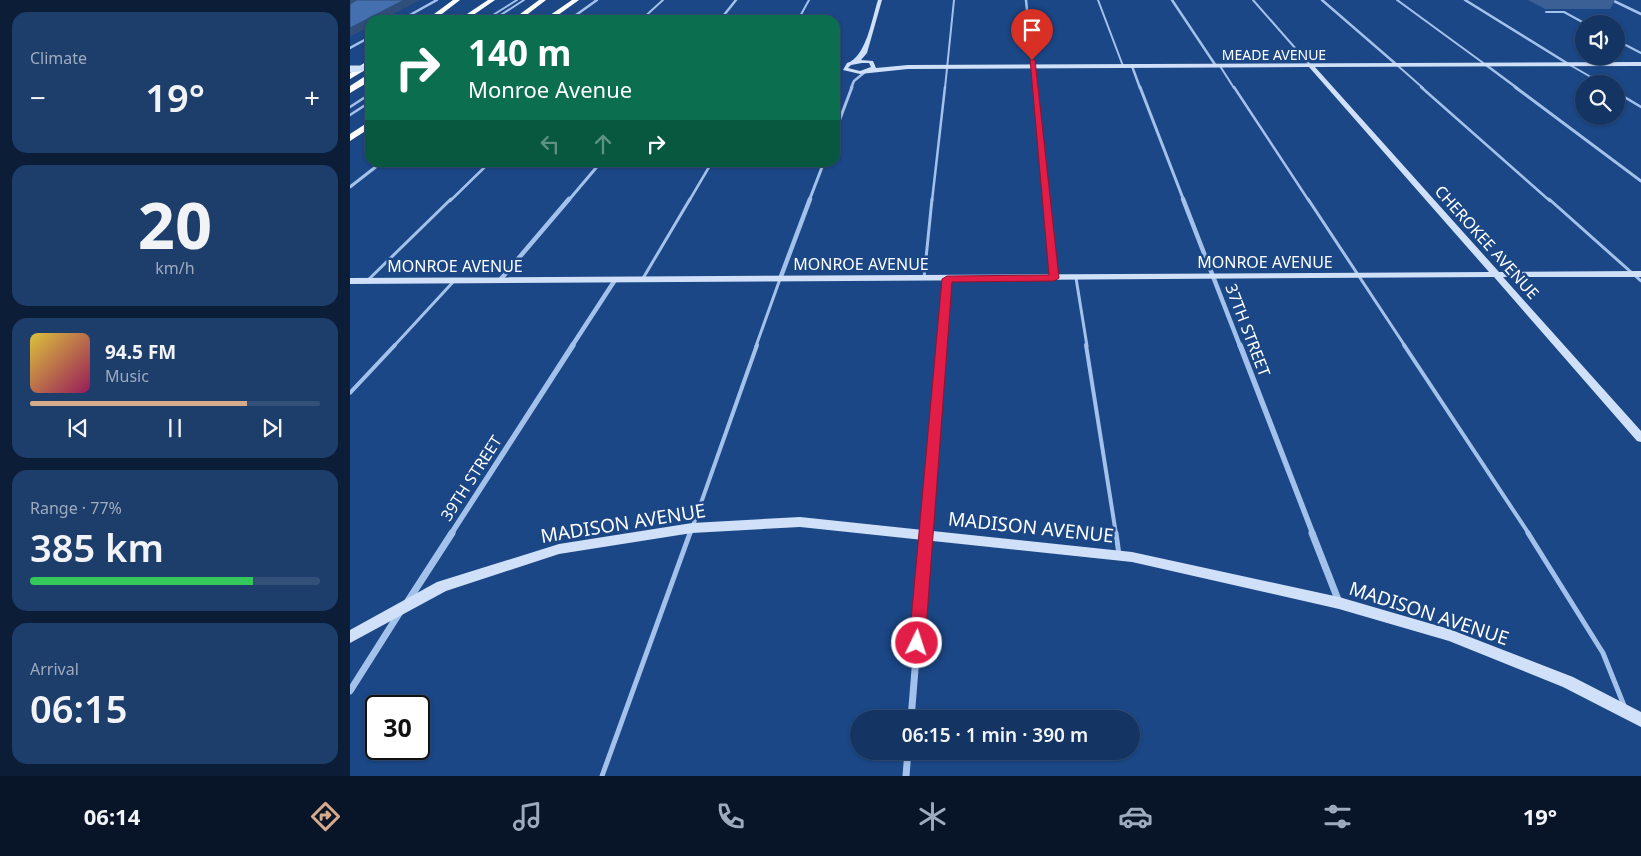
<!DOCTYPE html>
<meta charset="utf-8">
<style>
body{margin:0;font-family:"Noto Sans",sans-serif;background:#1d3d6a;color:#f1f3f6;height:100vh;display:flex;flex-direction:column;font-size:19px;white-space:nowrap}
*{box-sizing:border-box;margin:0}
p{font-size:16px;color:#9dabbf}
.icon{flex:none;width:28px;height:28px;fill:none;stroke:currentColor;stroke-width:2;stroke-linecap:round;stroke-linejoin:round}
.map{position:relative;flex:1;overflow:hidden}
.panel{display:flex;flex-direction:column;gap:12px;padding:12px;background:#0b1d37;width:350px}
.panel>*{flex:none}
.hud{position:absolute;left:15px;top:15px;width:475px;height:152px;border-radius:15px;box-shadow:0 1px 4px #0004,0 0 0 1px #335078;background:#0b6e4f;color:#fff;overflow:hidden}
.buttons{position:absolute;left:1225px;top:15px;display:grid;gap:10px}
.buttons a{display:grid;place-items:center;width:50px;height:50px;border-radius:50%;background:#143564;box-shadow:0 1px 4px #0004,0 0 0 1px #335078;font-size:25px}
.speed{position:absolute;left:15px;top:695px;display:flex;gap:10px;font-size:25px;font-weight:700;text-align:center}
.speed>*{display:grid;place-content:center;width:65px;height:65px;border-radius:50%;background:#143564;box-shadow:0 1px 4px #0004,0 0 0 1px #335078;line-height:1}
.speed .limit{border:2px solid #111;border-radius:8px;background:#fff;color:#111}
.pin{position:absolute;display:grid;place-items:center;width:42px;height:42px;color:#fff;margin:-51px -21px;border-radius:50% 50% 50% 0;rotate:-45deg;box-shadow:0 0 5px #0007}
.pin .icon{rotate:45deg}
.me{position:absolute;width:55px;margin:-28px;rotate:4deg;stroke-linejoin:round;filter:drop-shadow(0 0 4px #0008)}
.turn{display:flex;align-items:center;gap:18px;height:105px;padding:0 20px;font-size:22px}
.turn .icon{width:65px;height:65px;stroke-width:2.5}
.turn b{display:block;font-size:35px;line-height:42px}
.lanes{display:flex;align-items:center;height:48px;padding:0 20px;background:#0003;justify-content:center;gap:25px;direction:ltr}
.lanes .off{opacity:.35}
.big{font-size:38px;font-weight:600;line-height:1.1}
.panel .widget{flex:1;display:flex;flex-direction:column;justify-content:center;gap:8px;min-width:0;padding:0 18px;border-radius:15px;background:#1d3d6a}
.panel .dial{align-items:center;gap:0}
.dial b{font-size:65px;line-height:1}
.song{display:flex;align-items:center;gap:15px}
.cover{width:60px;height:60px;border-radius:8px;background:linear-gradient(135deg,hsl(50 70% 55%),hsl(330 70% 35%))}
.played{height:5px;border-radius:2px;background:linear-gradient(90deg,#d6ab8b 75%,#335078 75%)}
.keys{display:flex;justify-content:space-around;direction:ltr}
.heat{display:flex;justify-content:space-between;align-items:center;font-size:28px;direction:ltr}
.charge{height:8px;border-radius:4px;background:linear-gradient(90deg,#34c759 77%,#335078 0)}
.trip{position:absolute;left:500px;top:710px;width:290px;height:50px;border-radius:25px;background:#143564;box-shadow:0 1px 4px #0004,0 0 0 1px #335078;font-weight:600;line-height:50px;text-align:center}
.tabs{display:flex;height:80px;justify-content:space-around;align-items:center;background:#081528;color:#9dabbf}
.tabs .icon{width:35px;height:35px}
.tabs .current{color:#d6ab8b}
.tabs b{font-size:22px;color:#f1f3f6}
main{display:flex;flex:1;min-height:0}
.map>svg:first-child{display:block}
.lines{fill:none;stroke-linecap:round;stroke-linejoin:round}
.lane-far4{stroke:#a3c2eb;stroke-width:2}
.lane-far3{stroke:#a3c2eb;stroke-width:2.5}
.lane-far2{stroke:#a3c2eb;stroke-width:3}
.lane-far1{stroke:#a3c2eb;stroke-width:4}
.lane{stroke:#a3c2eb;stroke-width:5}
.street-far4{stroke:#a3c2eb;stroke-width:2.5}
.street-far3{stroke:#a3c2eb;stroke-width:3}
.street-far2{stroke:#a3c2eb;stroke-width:4.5}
.street-far1{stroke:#a3c2eb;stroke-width:5.5}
.street{stroke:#a3c2eb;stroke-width:7}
.secondary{fill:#cfe0f8;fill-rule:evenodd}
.highway{fill:#fff;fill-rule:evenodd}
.secondary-bridge{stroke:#cfe0f8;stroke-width:5}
.wall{fill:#3a6096}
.shaded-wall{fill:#304e7a}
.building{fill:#4470af;stroke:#304e7a}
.route{fill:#e11d48;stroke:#92132f}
.labels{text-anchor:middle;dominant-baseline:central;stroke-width:5;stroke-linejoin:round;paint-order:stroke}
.far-street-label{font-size:14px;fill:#fff;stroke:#1b4786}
.street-label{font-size:16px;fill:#fff;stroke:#1b4786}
.near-street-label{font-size:19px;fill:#fff;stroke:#1b4786}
</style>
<main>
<section class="panel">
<div class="widget"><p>Climate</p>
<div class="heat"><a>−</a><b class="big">19°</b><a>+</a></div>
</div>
<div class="widget dial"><b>20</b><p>km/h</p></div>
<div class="widget">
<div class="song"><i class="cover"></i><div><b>94.5 FM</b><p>Music</p></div></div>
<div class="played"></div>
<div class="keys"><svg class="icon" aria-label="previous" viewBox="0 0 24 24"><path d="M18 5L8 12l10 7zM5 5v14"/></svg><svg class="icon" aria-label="pause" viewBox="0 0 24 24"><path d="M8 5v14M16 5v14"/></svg><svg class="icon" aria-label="next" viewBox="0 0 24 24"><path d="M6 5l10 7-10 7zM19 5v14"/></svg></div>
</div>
<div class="widget"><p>Range · 77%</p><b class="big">385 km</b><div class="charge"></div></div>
<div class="widget"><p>Arrival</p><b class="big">06:15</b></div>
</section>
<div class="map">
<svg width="1291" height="776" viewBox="0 0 1291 776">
<rect width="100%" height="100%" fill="#1b4786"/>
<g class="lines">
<g class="lane-far4">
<path d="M 748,0 L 773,66"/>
<path d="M 903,0 L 960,65"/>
<path d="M 1047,0 L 1136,65"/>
<path d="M 1196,12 L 1214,12 L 1236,24"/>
<path d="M 135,20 L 167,0"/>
<path d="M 143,20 L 174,0"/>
<path d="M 291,20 L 313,0"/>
<path d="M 448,20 L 459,0"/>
<path d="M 1266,40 L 1291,53"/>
<path d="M 1047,65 L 1073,88"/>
<path d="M 1220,65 L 1253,84"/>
<path d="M 870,66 L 884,88"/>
<path d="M 595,88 L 604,0"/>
</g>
<g class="lane-far3">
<path d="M 884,87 L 959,201"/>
<path d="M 1071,87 L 1200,201"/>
<path d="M 1266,92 L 1291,107"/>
<path d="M 0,107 L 20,94"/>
<path d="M 0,115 L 20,102"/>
<path d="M 100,201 L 140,162"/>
<path d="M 339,201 L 362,162"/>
<path d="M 582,201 L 595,87"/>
</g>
<g class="lane-far2">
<path d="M 958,199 L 1055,346"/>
<path d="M 1199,199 L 1291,281"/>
<path d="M 574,278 L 582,199"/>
<path d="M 726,278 L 737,346"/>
<path d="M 292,280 L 340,199"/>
<path d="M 17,281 L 101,199"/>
<path d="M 44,346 L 104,281"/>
<path d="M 406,346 L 430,279"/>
</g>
<g class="lane-far1">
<path d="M 736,345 L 766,534"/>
<path d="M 1054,345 L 1179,534"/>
<path d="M 0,393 L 45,345"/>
<path d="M 340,534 L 407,345"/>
</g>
<g class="lane">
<path d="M 766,533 L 769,555"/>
<path d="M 1178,533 L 1253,653 L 1275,708"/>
<path d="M 252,776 L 340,533"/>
</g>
<g class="street-far4">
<path d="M 676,0 L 685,88"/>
<path d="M 822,0 L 866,66"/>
<path d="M 972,0 L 1047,65"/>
<path d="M 1115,0 L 1220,65"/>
<path d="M 1262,0 L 1291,14"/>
<path d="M 51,20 L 87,0"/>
<path d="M 219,20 L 247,0"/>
<path d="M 370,20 L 386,0"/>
<path d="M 0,48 L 20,37"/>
<path d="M 1136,65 L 1167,88"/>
<path d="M 782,66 L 790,88"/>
<path d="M 501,88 L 504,81 L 515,72"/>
</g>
<g class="street-far3">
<path d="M 685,87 L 696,201"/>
<path d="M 790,87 L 834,201"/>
<path d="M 1165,87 L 1291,181"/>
<path d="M 485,132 L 502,87"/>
<path d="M 0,187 L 32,162"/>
<path d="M 218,201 L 251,162"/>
<path d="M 459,201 L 474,162"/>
</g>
<g class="street-far2">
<path d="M 696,199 L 704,278"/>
<path d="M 833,199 L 890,346"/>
<path d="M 430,279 L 460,199"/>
<path d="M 150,280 L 219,199"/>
<path d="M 222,346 L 265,280"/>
<path d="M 592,346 L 597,279"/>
</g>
<g class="street-far1">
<path d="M 890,345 L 963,534"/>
<path d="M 101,534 L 223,345"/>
<path d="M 576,534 L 592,345"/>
</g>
<g class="street">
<path d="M 962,533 L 989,602"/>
<path d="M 58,601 L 102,533"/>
<path d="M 0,691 L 50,612"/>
<path d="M 561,719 L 576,533"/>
<path d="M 556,776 L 558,751"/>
</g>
<g class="secondary">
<path d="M 528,0 L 532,0 L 517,53 L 511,60 L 523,61 L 526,68 L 558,65 L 1291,62 L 1291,66 L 965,67 L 1149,272 L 1291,271 L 1291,277 L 1153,277 L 1291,431 L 1291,442 L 1287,441 L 1144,277 L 0,284 L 0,278 L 1139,272 L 959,67 L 558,69 L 510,74 L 493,70 L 497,63 C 516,58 522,18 528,0 ZM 512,63 L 519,63 L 521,67 L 510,71 L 498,68 L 501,65 Z"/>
<path d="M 450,517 L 782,552 L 989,597 L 1099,629 L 1223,677 L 1291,712 L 1291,727 L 1213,687 L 1099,641 L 989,609 L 782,562 L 450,527 L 342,533 L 209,554 L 96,591 L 0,643 L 0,630 L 87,582 L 209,544 L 342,523 Z"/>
</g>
<g class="highway">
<path d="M 103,0 L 110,0 L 84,20 L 76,20 Z"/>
<path d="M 138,0 L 145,0 L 116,20 L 108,20 Z"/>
<path d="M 189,0 L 196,0 L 170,20 L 162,20 Z"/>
<path d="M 222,0 L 229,0 L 201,20 L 193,20 Z"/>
<path d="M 17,61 L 20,61 L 20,67 L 0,79 L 0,73 Z"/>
<path d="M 17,75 L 20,75 L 20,81 L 0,93 L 0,86 Z"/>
<path d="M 20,121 L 20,128 L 0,141 L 0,134 Z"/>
</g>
<path class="secondary-bridge" d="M 0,68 L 19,68 L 0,70"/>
</g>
<path class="wall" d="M 1178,0 L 1265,0 L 1260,9 L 1195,9 Z"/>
<g class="shaded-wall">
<path d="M 0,0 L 12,0 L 0,6 Z"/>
<path d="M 54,0 L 70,0 L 32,20 L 20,20 L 20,26 L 0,37 L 0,28 Z"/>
</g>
<path class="building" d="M 7,0 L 54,0 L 0,28 L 0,4 Z"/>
<path class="route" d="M 680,59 L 685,60 L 709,278 L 704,281 L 602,282 L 575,643 L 572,648 L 567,650 L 561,648 L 559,643 L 592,279 L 597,276 L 699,275 Z"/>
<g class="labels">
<g class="far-street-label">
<text x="924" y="54">MEADE AVENUE</text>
</g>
<g class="street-label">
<text transform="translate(1137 242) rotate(48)">CHEROKEE AVENUE</text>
<text x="915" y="262">MONROE AVENUE</text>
<text x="511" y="264">MONROE AVENUE</text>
<text x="105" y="266">MONROE AVENUE</text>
<text transform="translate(898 330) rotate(69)">37TH STREET</text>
<text transform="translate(121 478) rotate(-57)">39TH STREET</text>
</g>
<g class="near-street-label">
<text transform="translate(273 523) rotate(-9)">MADISON AVENUE</text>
<text transform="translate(681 527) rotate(6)">MADISON AVENUE</text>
<text transform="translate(1079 613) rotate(18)">MADISON AVENUE</text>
</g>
</g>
</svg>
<div class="buttons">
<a><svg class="icon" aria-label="sound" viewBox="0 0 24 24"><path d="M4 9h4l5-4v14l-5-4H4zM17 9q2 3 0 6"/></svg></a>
<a><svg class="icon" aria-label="search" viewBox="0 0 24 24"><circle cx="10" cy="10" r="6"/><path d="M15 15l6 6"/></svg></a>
</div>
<div class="speed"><div class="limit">30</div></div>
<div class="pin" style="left:682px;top:60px;background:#d93025"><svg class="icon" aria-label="arrive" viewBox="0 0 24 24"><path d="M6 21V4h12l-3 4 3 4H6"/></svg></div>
<svg class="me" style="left:567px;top:643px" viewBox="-20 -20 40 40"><circle r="17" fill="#e11d48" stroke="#fff" stroke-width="3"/><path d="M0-11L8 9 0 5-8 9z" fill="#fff"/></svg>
<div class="trip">06:15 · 1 min · 390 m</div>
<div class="hud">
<div class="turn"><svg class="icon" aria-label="right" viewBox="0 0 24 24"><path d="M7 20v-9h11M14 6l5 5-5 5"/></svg><div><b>140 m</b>Monroe Avenue</div></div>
<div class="lanes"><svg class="icon off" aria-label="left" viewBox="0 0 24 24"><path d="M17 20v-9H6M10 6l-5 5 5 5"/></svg><svg class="icon off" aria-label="ahead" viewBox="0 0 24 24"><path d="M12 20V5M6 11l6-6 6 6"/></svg><svg class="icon" aria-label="right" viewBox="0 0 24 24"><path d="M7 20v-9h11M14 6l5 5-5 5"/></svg></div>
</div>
</div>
</main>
<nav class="tabs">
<b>06:14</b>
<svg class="icon current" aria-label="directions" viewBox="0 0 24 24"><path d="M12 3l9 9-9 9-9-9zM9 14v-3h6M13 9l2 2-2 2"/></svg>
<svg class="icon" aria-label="music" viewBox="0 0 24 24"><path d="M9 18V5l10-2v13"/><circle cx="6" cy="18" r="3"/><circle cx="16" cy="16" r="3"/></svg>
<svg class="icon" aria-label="phone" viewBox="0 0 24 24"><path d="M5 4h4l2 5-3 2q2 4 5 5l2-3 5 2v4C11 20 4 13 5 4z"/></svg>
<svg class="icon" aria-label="climate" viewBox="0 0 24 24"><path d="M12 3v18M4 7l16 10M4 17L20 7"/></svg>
<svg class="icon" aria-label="car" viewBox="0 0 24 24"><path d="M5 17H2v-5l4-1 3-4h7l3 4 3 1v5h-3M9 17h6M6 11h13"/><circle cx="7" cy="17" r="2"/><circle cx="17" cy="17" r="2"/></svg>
<svg class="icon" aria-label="filters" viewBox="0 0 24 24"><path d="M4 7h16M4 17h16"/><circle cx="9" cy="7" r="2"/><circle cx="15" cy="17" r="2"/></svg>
<b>19°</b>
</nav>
